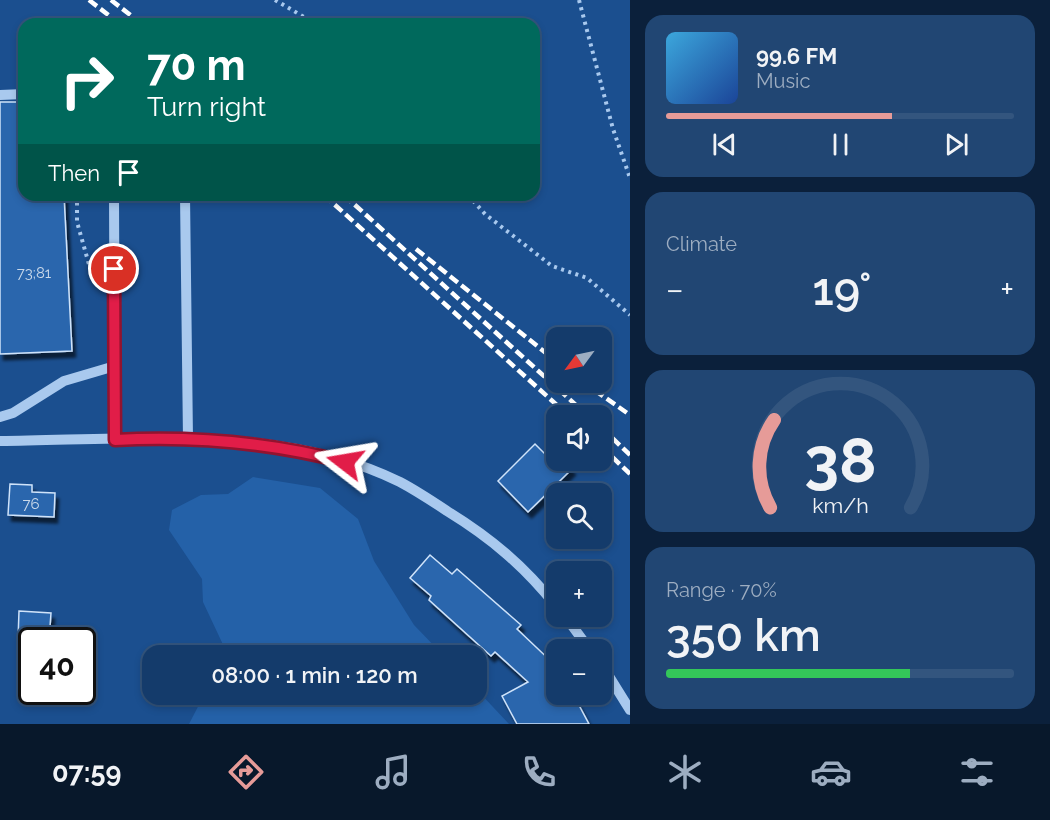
<!DOCTYPE html>
<meta charset="utf-8">
<style>
body{margin:0;font-family:Raleway,sans-serif;background:#214673;color:#f1f3f6;height:100vh;display:flex;flex-direction:column;font-size:22px;white-space:nowrap}
*{box-sizing:border-box;margin:0}
p{font-size:20px;color:#9dadc1}
.icon{flex:none;width:33px;height:33px;fill:none;stroke:currentColor;stroke-width:2;stroke-linecap:round;stroke-linejoin:round}
.map{position:relative;flex:1;overflow:hidden}
.side{display:flex;flex-direction:column;gap:15px;padding:15px;background:#0b203b;width:420px}
.side>*{flex:none}
.guide{position:absolute;left:18px;top:18px;width:522px;height:183px;border-radius:18px;box-shadow:0 3px 9px #0003,0 0 0 2px #33557e;background:#00695c;color:#fff;overflow:hidden}
.needle{width:39px;rotate:237deg}
.controls{position:absolute;left:546px;top:327px;display:grid;gap:12px}
.controls a{display:grid;place-items:center;width:66px;height:66px;border-radius:12px;background:#143b6b;box-shadow:0 3px 9px #0003,0 0 0 2px #33557e;font-size:30px}
.speed{position:absolute;left:18px;top:627px;display:flex;gap:12px;font-size:30px;font-weight:700;text-align:center}
.speed>*{display:grid;place-content:center;width:78px;height:78px;border-radius:50%;background:#143b6b;box-shadow:0 3px 9px #0003,0 0 0 2px #33557e;line-height:1}
.speed .limit{border:3px solid #111;border-radius:9px;background:#fff;color:#111}
.pin{position:absolute;display:grid;place-items:center;width:51px;height:51px;color:#fff;margin:-26px;border:3px solid #fff;border-radius:50%;box-shadow:0 2px 6px #0007}
.me{position:absolute;width:66px;margin:-33px;rotate:284deg;stroke-linejoin:round;filter:drop-shadow(0 0 4px #0008)}
.turn{display:flex;align-items:center;gap:21px;height:126px;padding:0 30px;font-size:27px}
.turn .icon{width:78px;height:78px;stroke-width:2.5}
.turn b{display:block;font-size:42px;line-height:51px}
.then{display:flex;align-items:center;height:57px;padding:0 30px;background:#0003;gap:12px;font-size:22px}
.big{font-size:45px;font-weight:600;line-height:1.1}
.side .tile{flex:1;display:flex;flex-direction:column;justify-content:center;gap:9px;min-width:0;padding:0 21px;border-radius:18px;background:#214673}
.side .dial{align-items:center;gap:0}
.dial svg{height:156px;overflow:visible;fill:none;stroke:#33557e;stroke-width:7;stroke-linecap:round;text-anchor:middle}
.dial text{fill:#f1f3f6;stroke:none}
.song{display:flex;align-items:center;gap:18px}
.cover{width:72px;height:72px;border-radius:9px;background:linear-gradient(135deg,hsl(200 70% 55%),hsl(220 70% 35%))}
.played{height:6px;border-radius:3px;background:linear-gradient(90deg,#e69b98 65%,#33557e 65%)}
.keys{display:flex;justify-content:space-around;direction:ltr}
.heat{display:flex;justify-content:space-between;align-items:center;font-size:33px;direction:ltr}
.charge{height:9px;border-radius:4px;background:linear-gradient(90deg,#34c759 70%,#33557e 0)}
.trip{position:absolute;left:142px;top:645px;width:345px;height:60px;border-radius:18px;background:#143b6b;box-shadow:0 3px 9px #0003,0 0 0 2px #33557e;font-weight:600;line-height:60px;text-align:center}
.menu{display:flex;height:96px;justify-content:space-around;align-items:center;background:#08182b;color:#9dadc1}
.menu .icon{width:42px;height:42px}
.menu .current{color:#e69b98}
.menu b{font-size:27px;color:#f1f3f6}
main{display:flex;flex:1;min-height:0}
.map>svg:first-child{display:block}
.green{fill:#2461a8}
.building{fill:#2a66ad;stroke:#cfe3fa;stroke-width:1.5;filter:url(#shadow)}
.lines{fill:none;stroke-linecap:round;stroke-linejoin:round}
.path{stroke:#a9c9ee;stroke-width:4;stroke-dasharray:3 4.5;stroke-linecap:butt}
.minor{stroke:#a9c9ee;stroke-width:10}
.rail{stroke:#fff;stroke-width:4.5;stroke-dasharray:10 4.5;stroke-linecap:butt}
.route-casing{stroke:#92132f;stroke-width:15}
.route{stroke:#e11d48;stroke-width:10}
.labels{text-anchor:middle;dominant-baseline:central;stroke-width:6;stroke-linejoin:round;paint-order:stroke}
.number-label{font-size:15px;fill:#cad9ea}
</style>
<main>
<div class="map">
<svg width="630" height="724" viewBox="0 0 630 724">
<defs>
<filter id="shadow"><feDropShadow dx="3.5" dy="6" stdDeviation="1.5" flood-color="#0009"/></filter>
</defs>
<rect width="100%" height="100%" fill="#1b4f8f"/>
<g class="green">
<path d="M 253,477 L 320,488 L 358,519 L 374,561 L 414,625 L 443,655 L 224,655 L 226,651 L 203,602 L 202,579 L 169,530 L 172,510 L 201,495 L 228,494 Z"/>
<path d="M 477,690 L 509,724 L 189,724 L 204,695 L 477,694 Z"/>
</g>
<g class="building">
<path d="M 0,102 L 24,102 L 24,195 L 64,195 L 72,351 L 0,354 Z"/>
<path d="M 535,444 L 544,453 L 550,447 L 556,453 L 556,460 L 563,460 L 572,469 L 528,512 L 498,481 Z"/>
<path d="M 10,484 L 32,485 L 32,492 L 55,493 L 54,517 L 8,515 Z"/>
<path d="M 430,555 L 452,574 L 457,569 L 521,625 L 517,629 L 556,666 L 556,694 L 573,694 L 589,724 L 517,724 L 502,696 L 528,682 L 495,652 L 491,656 L 429,600 L 431,596 L 410,578 Z"/>
<path d="M 19,611 L 51,613 L 49,640 L 18,640 Z"/>
</g>
<g class="lines">
<g class="path">
<path d="M 275,0 L 316,24"/>
<path d="M 579,0 L 613,129 L 630,178"/>
<path d="M 77,195 L 77,222 L 90,268 L 99,268"/>
<path d="M 468,195 L 485,214 L 552,266 L 587,278 L 630,315"/>
</g>
<g class="minor">
<path d="M 0,95 L 24,94"/>
<path d="M 114,195 L 115,439"/>
<path d="M 185,195 L 188,439"/>
<path d="M 0,417 L 13,413 L 64,381 L 115,366"/>
<path d="M 0,441 C 129,440 282,423 400,482 C 417,491 432,501 447,511 C 491,538 524,566 556,606"/>
<path d="M 565,616 L 590,650"/>
<path d="M 602,665 L 630,710"/>
</g>
<g class="rail">
<path d="M 89,0 L 120,24"/>
<path d="M 111,0 L 142,24"/>
<path d="M 324,195 L 569,416"/>
<path d="M 344,195 L 588,416"/>
<path d="M 416,249 L 556,361"/>
<path d="M 583,382 L 630,415"/>
<path d="M 602,428 L 630,455"/>
<path d="M 602,447 L 630,474"/>
</g>
</g>
<g class="lines">
<defs>
<path id="route" d="M 114,269 L 115,440 C 193,436 269,442 345,462"/>
</defs>
<use href="#route" class="route-casing"/>
<use href="#route" class="route"/>
</g>
<g class="labels">
<g class="number-label">
<text x="34" y="273">73;81</text>
<text x="31" y="504">76</text>
</g>
</g>
</svg>
<div class="controls">
<a><svg class="needle" viewBox="-14 -14 28 28"><path d="M0-13l5 13h-10z" fill="#e53935"/><path d="M0 13l5-13h-10z" fill="#9dadc1"/></svg></a>
<a><svg class="icon" aria-label="sound" viewBox="0 0 24 24"><path d="M4 9h4l5-4v14l-5-4H4zM17 9q2 3 0 6"/></svg></a>
<a><svg class="icon" aria-label="search" viewBox="0 0 24 24"><circle cx="10" cy="10" r="6"/><path d="M15 15l6 6"/></svg></a>
<a>+</a>
<a>−</a>
</div>
<div class="speed"><div class="limit">40</div></div>
<div class="pin" style="left:114px;top:269px;background:#d93025"><svg class="icon" aria-label="arrive" viewBox="0 0 24 24"><path d="M6 21V4h12l-3 4 3 4H6"/></svg></div>
<svg class="me" style="left:345px;top:462px" viewBox="-20 -20 40 40"><path d="M0-17L14 15 0 8-14 15z" fill="#e11d48" stroke="#fff" stroke-width="4"/></svg>
<div class="trip">08:00 · 1 min · 120 m</div>
<div class="guide">
<div class="turn"><svg class="icon" aria-label="right" viewBox="0 0 24 24"><path d="M7 20v-9h11M14 6l5 5-5 5"/></svg><div><b>70 m</b>Turn right</div></div>
<div class="then">Then<svg class="icon" aria-label="arrive" viewBox="0 0 24 24"><path d="M6 21V4h12l-3 4 3 4H6"/></svg></div>
</div>
</div>
<section class="side">
<div class="tile">
<div class="song"><i class="cover"></i><div><b>99.6 FM</b><p>Music</p></div></div>
<div class="played"></div>
<div class="keys"><svg class="icon" aria-label="previous" viewBox="0 0 24 24"><path d="M18 5L8 12l10 7zM5 5v14"/></svg><svg class="icon" aria-label="pause" viewBox="0 0 24 24"><path d="M8 5v14M16 5v14"/></svg><svg class="icon" aria-label="next" viewBox="0 0 24 24"><path d="M6 5l10 7-10 7zM19 5v14"/></svg></div>
</div>
<div class="tile"><p>Climate</p>
<div class="heat"><a>−</a><b class="big">19°</b><a>+</a></div>
</div>
<div class="tile dial"><svg viewBox="0 0 100 80">
<path d="M14 69A42 42 0 1 1 86 69"/>
<path d="M14 69A42 42 0 0 1 16 24" stroke="#e69b98"/>
<text x="50" y="56" font-size="32" font-weight="700">38</text>
<text x="50" y="72" font-size="11">km/h</text>
</svg></div>
<div class="tile"><p>Range · 70%</p><b class="big">350 km</b><div class="charge"></div></div>
</section>
</main>
<nav class="menu">
<b>07:59</b>
<svg class="icon current" aria-label="directions" viewBox="0 0 24 24"><path d="M12 3l9 9-9 9-9-9zM9 14v-3h6M13 9l2 2-2 2"/></svg>
<svg class="icon" aria-label="music" viewBox="0 0 24 24"><path d="M9 18V5l10-2v13"/><circle cx="6" cy="18" r="3"/><circle cx="16" cy="16" r="3"/></svg>
<svg class="icon" aria-label="phone" viewBox="0 0 24 24"><path d="M5 4h4l2 5-3 2q2 4 5 5l2-3 5 2v4C11 20 4 13 5 4z"/></svg>
<svg class="icon" aria-label="climate" viewBox="0 0 24 24"><path d="M12 3v18M4 7l16 10M4 17L20 7"/></svg>
<svg class="icon" aria-label="car" viewBox="0 0 24 24"><path d="M5 17H2v-5l4-1 3-4h7l3 4 3 1v5h-3M9 17h6M6 11h13"/><circle cx="7" cy="17" r="2"/><circle cx="17" cy="17" r="2"/></svg>
<svg class="icon" aria-label="filters" viewBox="0 0 24 24"><path d="M4 7h16M4 17h16"/><circle cx="9" cy="7" r="2"/><circle cx="15" cy="17" r="2"/></svg>
</nav>
